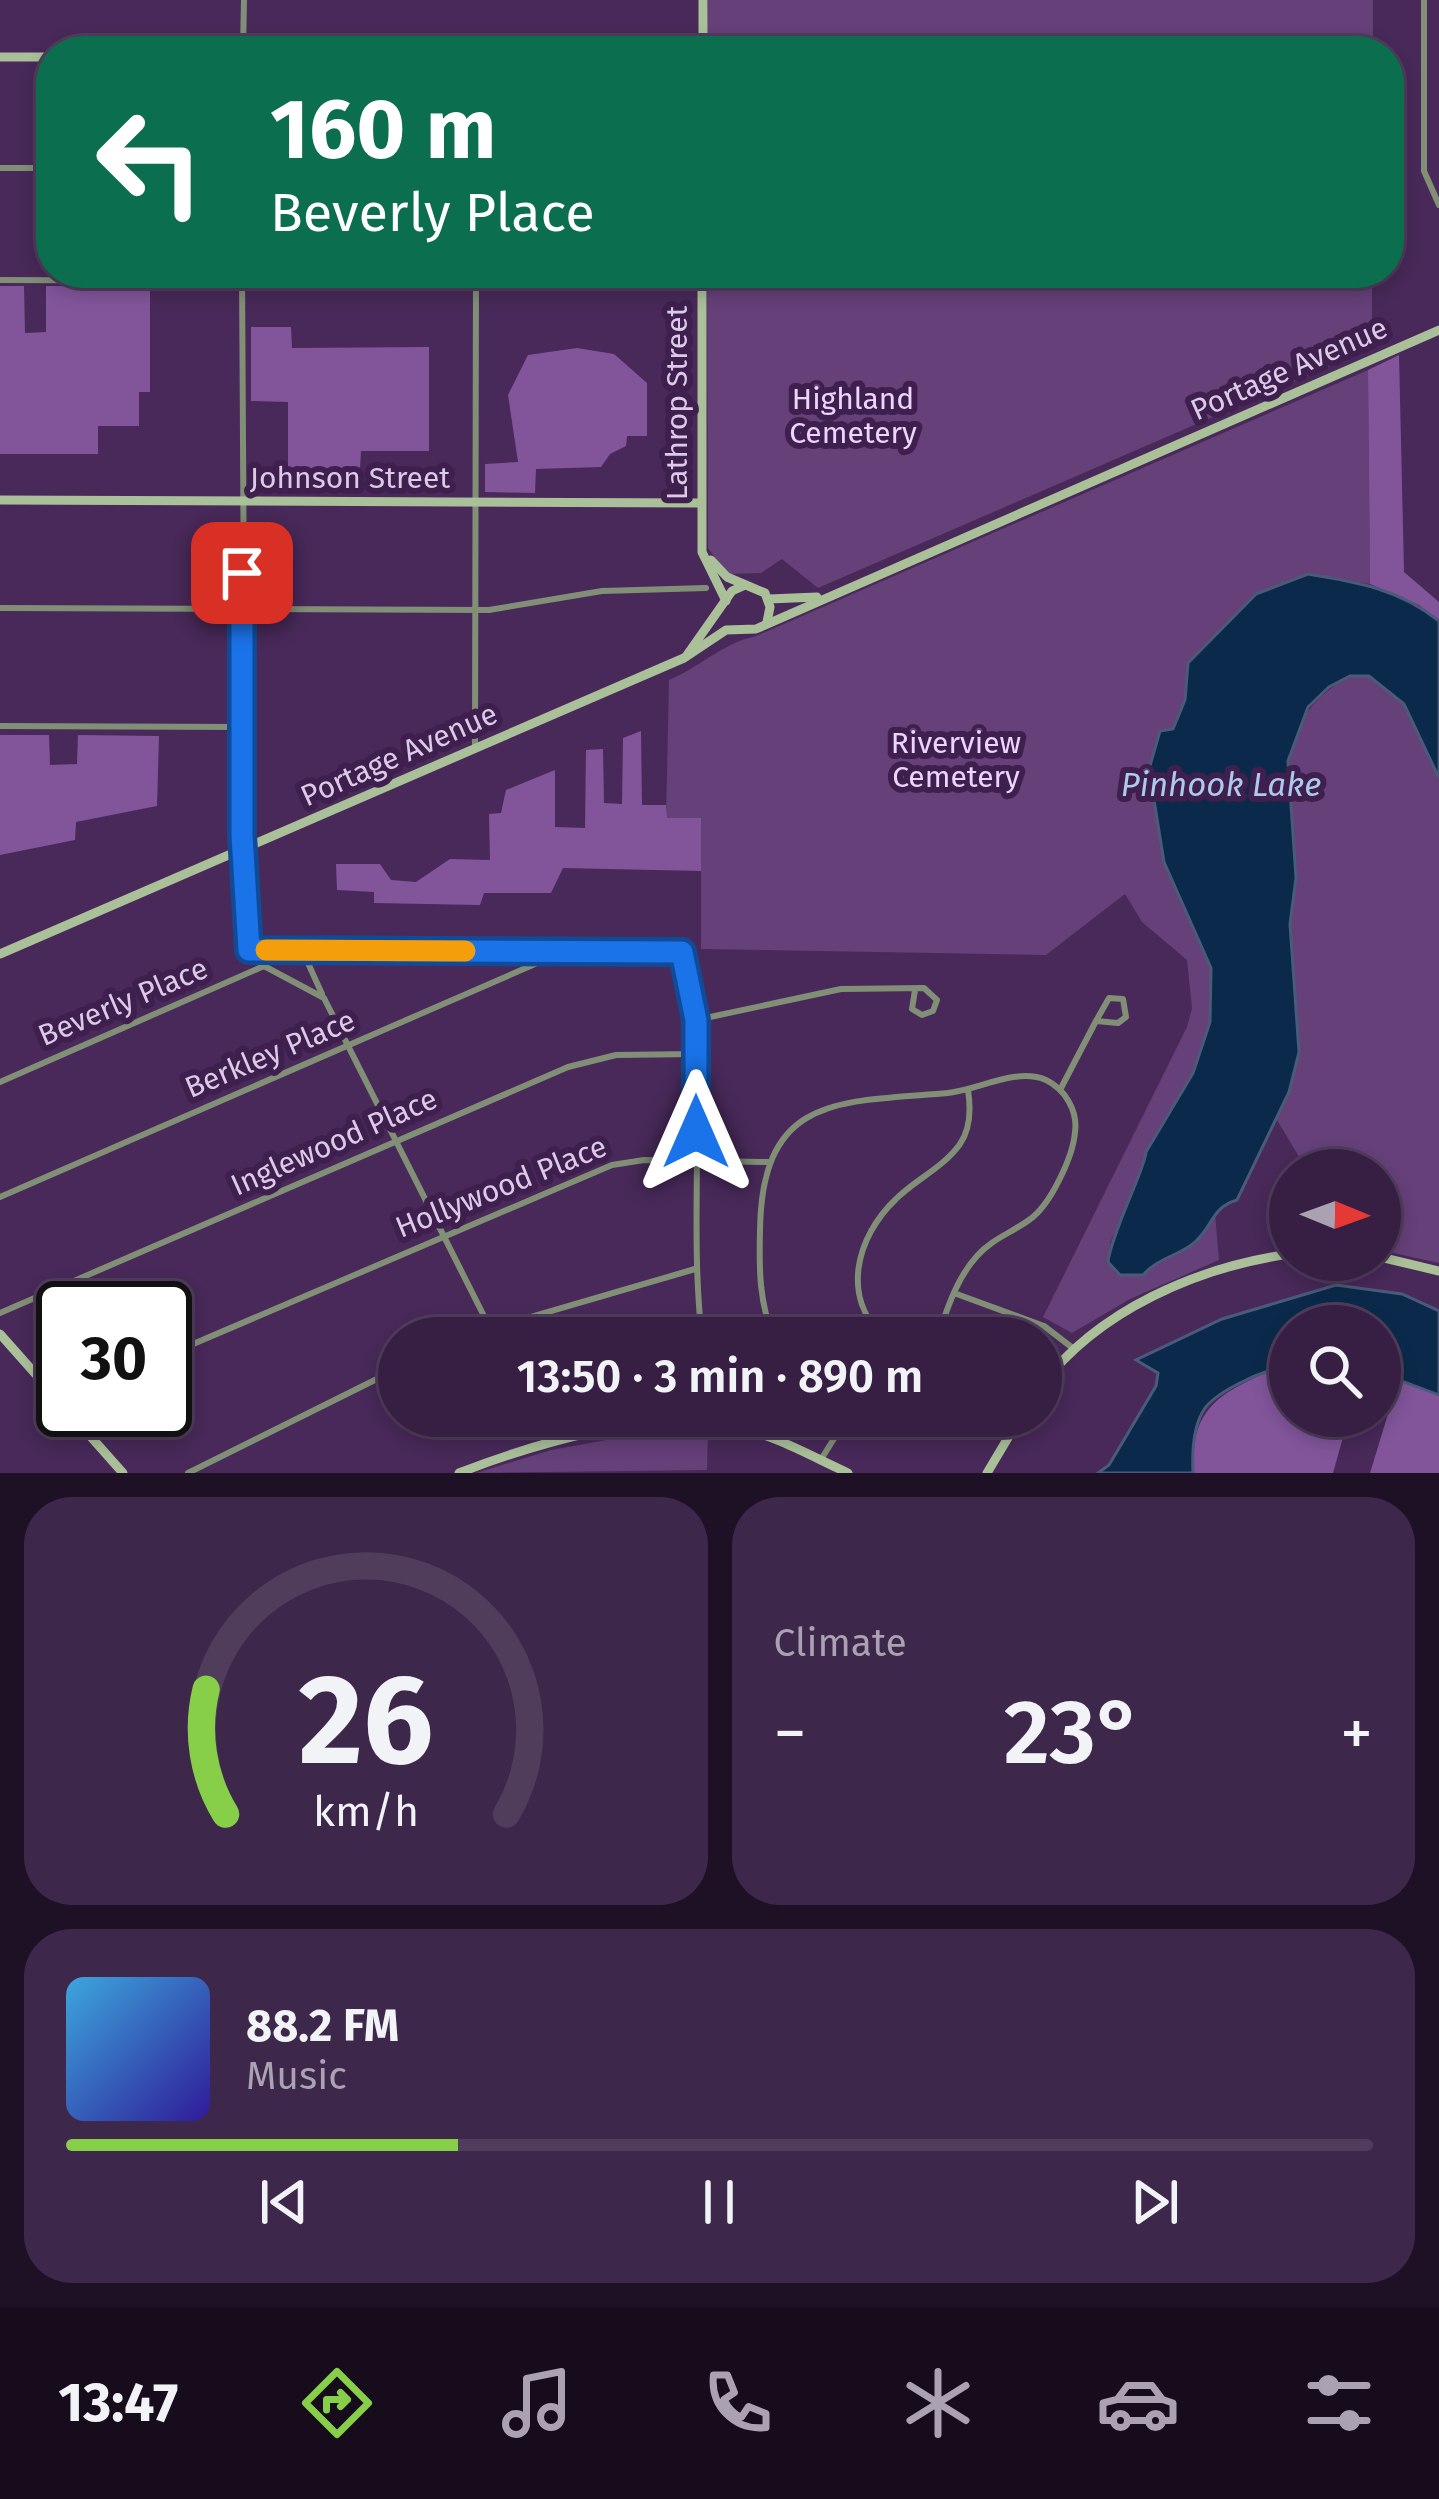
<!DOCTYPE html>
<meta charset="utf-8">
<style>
body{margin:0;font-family:"Fira Sans",sans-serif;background:#3d274a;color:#f1f3f6;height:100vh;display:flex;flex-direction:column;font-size:45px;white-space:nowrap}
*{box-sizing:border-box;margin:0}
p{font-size:39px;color:#aaa2b2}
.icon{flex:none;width:66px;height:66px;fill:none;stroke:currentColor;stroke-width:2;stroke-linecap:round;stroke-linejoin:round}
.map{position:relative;height:1473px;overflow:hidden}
.drawer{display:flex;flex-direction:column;gap:24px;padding:24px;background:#1e1125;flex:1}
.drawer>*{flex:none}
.hud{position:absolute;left:36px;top:36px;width:1368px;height:252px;border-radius:48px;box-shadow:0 6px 18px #0003,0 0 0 3px #503d5c;background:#0b6e4f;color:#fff;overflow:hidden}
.needle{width:78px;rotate:91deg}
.fabs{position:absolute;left:1269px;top:1149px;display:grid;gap:24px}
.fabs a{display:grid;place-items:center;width:132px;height:132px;border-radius:50%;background:#361f43;box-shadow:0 6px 18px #0003,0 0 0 3px #503d5c;font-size:60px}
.speed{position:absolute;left:36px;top:1281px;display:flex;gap:24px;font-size:60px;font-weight:700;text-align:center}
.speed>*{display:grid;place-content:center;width:156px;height:156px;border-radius:50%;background:#361f43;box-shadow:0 6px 18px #0003,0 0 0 3px #503d5c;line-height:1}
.speed .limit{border:6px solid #111;border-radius:18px;background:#fff;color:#111}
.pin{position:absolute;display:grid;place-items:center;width:102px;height:102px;color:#fff;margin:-51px;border-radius:24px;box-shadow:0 6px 18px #0006}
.me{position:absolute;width:132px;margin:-66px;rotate:0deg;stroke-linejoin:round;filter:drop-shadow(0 0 9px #0008)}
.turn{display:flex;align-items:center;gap:42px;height:252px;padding:0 36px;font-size:54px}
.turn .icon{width:156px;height:156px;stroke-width:2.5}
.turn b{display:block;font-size:84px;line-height:102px}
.big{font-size:90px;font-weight:600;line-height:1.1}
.drawer .card{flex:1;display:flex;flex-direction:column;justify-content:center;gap:18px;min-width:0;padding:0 42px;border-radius:48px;background:#3d274a}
.drawer .dial{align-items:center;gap:0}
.dial svg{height:312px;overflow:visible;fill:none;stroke:#503d5c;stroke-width:7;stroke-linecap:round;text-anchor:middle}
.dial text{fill:#f1f3f6;stroke:none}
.song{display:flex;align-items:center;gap:36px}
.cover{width:144px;height:144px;border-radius:18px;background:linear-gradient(135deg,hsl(200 70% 55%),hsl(250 70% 35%))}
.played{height:12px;border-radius:6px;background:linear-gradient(90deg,#88cf49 30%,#503d5c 30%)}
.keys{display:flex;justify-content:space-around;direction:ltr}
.heat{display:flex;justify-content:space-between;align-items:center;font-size:66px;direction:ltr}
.drawer .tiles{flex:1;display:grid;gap:24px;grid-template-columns:1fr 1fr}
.card:last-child{grid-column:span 2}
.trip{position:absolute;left:378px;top:1317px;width:684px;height:120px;border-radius:60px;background:#361f43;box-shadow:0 6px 18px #0003,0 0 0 3px #503d5c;font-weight:600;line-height:120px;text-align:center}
.tabs{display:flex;height:192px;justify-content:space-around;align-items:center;background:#160c1b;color:#aaa2b2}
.tabs .icon{width:84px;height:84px}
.tabs .active{color:#88cf49}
.tabs b{font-size:54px;color:#f1f3f6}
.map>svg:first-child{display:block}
.green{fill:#654079}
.forest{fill:#82559b}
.water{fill:#0b2a4b;stroke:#4a5a7a;stroke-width:3}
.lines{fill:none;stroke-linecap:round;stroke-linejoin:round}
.street{stroke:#818f77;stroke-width:6}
.secondary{stroke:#a9c099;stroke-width:9}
.route-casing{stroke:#114b97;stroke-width:30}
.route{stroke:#1a73e8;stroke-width:21}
.slow{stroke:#f59e0b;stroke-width:21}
.labels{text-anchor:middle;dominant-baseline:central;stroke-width:12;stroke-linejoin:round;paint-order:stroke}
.street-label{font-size:30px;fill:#ddcae8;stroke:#3e1f4e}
.park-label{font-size:30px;fill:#eed5fd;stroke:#3e1f4e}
.water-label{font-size:33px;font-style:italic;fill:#adcaed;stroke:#3e1f4e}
</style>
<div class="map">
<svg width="1439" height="1473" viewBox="0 0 1439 1473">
<rect width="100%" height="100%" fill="#482959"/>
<g class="green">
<path d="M 708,0 L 1373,0 L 1373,51 L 707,51 Z"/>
<path d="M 707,273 L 1372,273 L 1372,348 L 818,588 L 782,559 L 761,573 L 727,574 L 708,548 Z"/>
<path d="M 1368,370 L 1370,584 L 1308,574 L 1188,663 L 1185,700 L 1173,730 L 1164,862 L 1211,969 L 1210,1022 L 1193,1073 L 1146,1152 C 1147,1160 1116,1231 1110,1243 L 1143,1275 C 1170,1245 1188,1252 1215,1213 L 1219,1260 L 1130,1299 L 1072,1333 L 1043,1317 L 1187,1027 L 1192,1008 L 1187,960 L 1142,922 L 1125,894 L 1046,955 L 701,949 L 701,819 L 666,818 L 669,680 C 702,666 721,644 756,636 Z"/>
<path d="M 1350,676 L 1369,676 L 1404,704 L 1439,778 L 1439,1263 L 1380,1250 L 1380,1170 L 1307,1170 L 1277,1120 C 1304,1057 1293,993 1290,928 C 1289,909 1296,891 1295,872 C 1294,835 1288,798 1288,762 C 1288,726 1321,691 1350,676 Z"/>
<path d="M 679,1427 L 708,1427 L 707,1470 L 476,1473 L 551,1450 Z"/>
</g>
<g class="forest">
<path d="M 0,286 L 24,286 L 25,333 L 46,332 L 46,286 L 150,287 L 150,392 L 139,392 L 139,426 L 98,426 L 98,454 L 0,454 Z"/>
<path d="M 251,327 L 291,327 L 292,348 L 429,347 L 429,451 L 361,451 L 360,469 L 288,468 L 288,402 L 251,401 Z"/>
<path d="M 577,348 L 614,354 L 647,383 L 647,436 L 627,436 L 626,446 L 610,454 L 601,467 L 536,469 L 535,493 L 485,492 L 485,464 L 518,462 L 508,395 L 528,355 Z"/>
<path d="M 1399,355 L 1404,572 L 1439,602 L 1439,621 L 1419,605 L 1370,584 L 1368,370 Z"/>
<path d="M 641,731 L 642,805 L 666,805 L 667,818 L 701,818 L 701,871 L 563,868 L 551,893 L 484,893 L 480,905 L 374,903 L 374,892 L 337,890 L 336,864 L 380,864 L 391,880 L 416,882 L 450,859 L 490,860 L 489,814 L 501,813 L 506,790 L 555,770 L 555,827 L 585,828 L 586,750 L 603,749 L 604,803 L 622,804 L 623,738 Z"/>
<path d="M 0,735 L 49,735 L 50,765 L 77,764 L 78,735 L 159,736 L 157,806 L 76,822 L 75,840 L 0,855 Z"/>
<path d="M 1279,1367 L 1290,1367 L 1290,1416 L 1349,1416 L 1333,1473 L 1193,1473 C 1190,1405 1223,1392 1279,1367 Z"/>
<path d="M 1399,1378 L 1439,1395 L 1439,1473 L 1370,1473 Z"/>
</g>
<g class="water">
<path d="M 1308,574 C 1357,582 1399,589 1439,621 L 1439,778 L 1404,704 L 1369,676 L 1350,676 L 1329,687 L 1308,707 L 1288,761 L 1296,878 L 1290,924 L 1299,1052 L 1289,1092 L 1237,1200 C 1212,1207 1213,1226 1195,1242 C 1179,1256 1159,1257 1143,1275 L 1120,1275 L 1108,1262 C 1111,1234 1147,1164 1146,1152 L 1193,1073 L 1210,1022 L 1211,968 L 1164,862 L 1149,769 L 1160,731 L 1173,729 L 1185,700 L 1188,663 L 1256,594 Z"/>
<path d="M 1336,1285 L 1402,1294 L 1439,1311 L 1439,1395 L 1380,1373 L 1380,1326 L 1290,1326 L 1290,1367 C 1268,1367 1219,1390 1205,1408 C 1193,1425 1192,1453 1193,1473 L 1098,1473 L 1109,1465 L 1156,1386 L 1158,1373 L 1136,1360 L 1222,1319 Z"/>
</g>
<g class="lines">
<g class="street">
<path d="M 1424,0 L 1424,171 L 1439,205"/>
<path d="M 243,51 L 244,0"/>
<path d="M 0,168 L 51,168"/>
<path d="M 242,273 L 246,944 L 264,966 L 324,998 L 495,1338"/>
<path d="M 0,280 L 702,283"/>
<path d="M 0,608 L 489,610 L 602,591 L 706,588"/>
<path d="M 0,726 L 241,727"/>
<path d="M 475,748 L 476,273"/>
<path d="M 249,950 L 681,952 C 711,1078 687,1210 702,1338"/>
<path d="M 303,952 L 322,994"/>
<path d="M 1109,998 L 1123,999 L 1126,1017 L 1118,1023 L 1096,1021 Z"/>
<path d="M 696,1020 L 841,989 L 924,988 L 937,1000 L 933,1011 L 922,1015 L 912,1009 L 915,990"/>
<path d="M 0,1082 L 264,966"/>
<path d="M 1060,1090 L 1096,1021"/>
<path d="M 0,1197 L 558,954"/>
<path d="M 954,1293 L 1044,1326 L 1074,1349"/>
<path d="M 0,1313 L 568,1067 L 616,1055 L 696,1054"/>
<path d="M 459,1338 L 695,1269"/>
<path d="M 774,1338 C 759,1303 759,1268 760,1230 C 762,1094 840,1102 948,1093 C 979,1090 1016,1067 1046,1080 C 1065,1089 1078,1111 1075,1132 C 1073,1157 1050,1206 1029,1220 C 1011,1233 992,1239 977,1256 C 956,1279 947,1310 937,1338"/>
<path d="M 885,1338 C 840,1298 856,1237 896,1199 C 915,1180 944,1167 960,1144 C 971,1128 971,1109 968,1090"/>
<path d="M 165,1356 L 612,1165 L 644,1160 L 768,1162"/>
<path d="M 548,1416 L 562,1437"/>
<path d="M 820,1461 L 842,1426 L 857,1416"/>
<path d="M 188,1473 L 399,1368"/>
</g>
<g class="secondary">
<path d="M 703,51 L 703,0"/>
<path d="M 0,57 L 51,57"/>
<path d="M 702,273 L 702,552 L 726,601"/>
<path d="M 0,500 L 700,503"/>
<path d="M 711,560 L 727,577 L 765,593 L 770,607 L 767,622"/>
<path d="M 769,599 L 817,597"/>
<path d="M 687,655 L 732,591 L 743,586"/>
<path d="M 0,954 L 684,658 L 726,630 L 756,629 L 1439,330"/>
<path d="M 1380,1257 L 1439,1271"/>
<path d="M 0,1334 L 63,1405"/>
<path d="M 1041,1386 C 1098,1310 1198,1267 1290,1254"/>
<path d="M 67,1410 L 123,1473"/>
<path d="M 459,1473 C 536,1443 656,1407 738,1427 C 776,1436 813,1457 848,1473"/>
<path d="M 987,1473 L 1021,1416"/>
</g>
</g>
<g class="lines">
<defs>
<path id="route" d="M 242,573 L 242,835 L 249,950 L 682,952 L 696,1020 L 696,1132"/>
</defs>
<use href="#route" class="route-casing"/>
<use href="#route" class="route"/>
<path class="slow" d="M 266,950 L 465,951"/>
</g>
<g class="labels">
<g class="street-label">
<text transform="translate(1289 369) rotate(-24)">Portage Avenue</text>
<text transform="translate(677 403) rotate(-90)">Lathrop Street</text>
<text x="350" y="478">Johnson Street</text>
<text transform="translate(399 755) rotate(-24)">Portage Avenue</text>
<text transform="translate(123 1002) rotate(-23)">Beverly Place</text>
<text transform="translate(270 1054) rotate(-23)">Berkley Place</text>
<text transform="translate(334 1142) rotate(-24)">Inglewood Place</text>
<text transform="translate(501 1187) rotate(-22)">Hollywood Place</text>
</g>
<g class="park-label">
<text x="853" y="399">Highland<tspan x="853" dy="34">Cemetery</tspan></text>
<text x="956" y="743">Riverview<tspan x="956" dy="34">Cemetery</tspan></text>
</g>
<g class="water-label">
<text x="1221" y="785">Pinhook Lake</text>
</g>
</g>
</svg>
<div class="fabs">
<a><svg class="needle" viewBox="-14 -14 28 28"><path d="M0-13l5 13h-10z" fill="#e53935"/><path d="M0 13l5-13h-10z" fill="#aaa2b2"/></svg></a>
<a><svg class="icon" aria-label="search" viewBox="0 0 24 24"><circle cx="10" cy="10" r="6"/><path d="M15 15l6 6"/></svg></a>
</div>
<div class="speed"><div class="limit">30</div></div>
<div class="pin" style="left:242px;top:573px;background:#d93025"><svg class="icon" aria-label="arrive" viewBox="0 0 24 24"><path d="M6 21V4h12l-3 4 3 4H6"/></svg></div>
<svg class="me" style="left:696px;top:1132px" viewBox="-20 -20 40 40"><path d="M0-17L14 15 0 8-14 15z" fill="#1a73e8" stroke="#fff" stroke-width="4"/></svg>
<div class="trip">13:50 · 3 min · 890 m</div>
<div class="hud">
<div class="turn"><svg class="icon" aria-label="left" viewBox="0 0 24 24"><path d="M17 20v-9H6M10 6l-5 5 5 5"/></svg><div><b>160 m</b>Beverly Place</div></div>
</div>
</div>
<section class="drawer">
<div class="tiles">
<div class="card dial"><svg viewBox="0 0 100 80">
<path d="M14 69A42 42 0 1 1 86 69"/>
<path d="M14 69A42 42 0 0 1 9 37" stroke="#88cf49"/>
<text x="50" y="56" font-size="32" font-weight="700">26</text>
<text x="50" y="72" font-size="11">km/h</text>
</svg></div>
<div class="card"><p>Climate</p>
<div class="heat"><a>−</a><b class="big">23°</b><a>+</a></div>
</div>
<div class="card">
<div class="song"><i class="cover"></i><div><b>88.2 FM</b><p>Music</p></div></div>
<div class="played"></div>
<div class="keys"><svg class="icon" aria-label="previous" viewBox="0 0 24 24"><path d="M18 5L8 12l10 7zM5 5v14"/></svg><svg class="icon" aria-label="pause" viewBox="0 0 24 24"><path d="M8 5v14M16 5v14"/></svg><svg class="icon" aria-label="next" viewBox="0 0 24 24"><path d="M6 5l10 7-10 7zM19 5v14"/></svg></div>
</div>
</div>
</section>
<nav class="tabs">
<b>13:47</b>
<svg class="icon active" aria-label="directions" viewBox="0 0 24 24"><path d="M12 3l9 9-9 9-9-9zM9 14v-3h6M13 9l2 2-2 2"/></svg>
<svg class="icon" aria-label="music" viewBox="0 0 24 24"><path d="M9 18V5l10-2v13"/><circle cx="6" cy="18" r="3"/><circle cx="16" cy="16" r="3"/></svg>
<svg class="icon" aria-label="phone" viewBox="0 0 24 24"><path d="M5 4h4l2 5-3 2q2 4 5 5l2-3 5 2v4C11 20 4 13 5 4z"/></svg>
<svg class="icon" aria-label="climate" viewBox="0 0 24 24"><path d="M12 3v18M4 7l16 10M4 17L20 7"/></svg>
<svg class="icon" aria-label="car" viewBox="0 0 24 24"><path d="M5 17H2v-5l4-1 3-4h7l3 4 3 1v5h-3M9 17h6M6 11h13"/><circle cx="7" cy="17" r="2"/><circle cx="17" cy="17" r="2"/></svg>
<svg class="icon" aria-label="filters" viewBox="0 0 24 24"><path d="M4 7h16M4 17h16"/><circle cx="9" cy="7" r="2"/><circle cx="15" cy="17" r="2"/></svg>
</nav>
